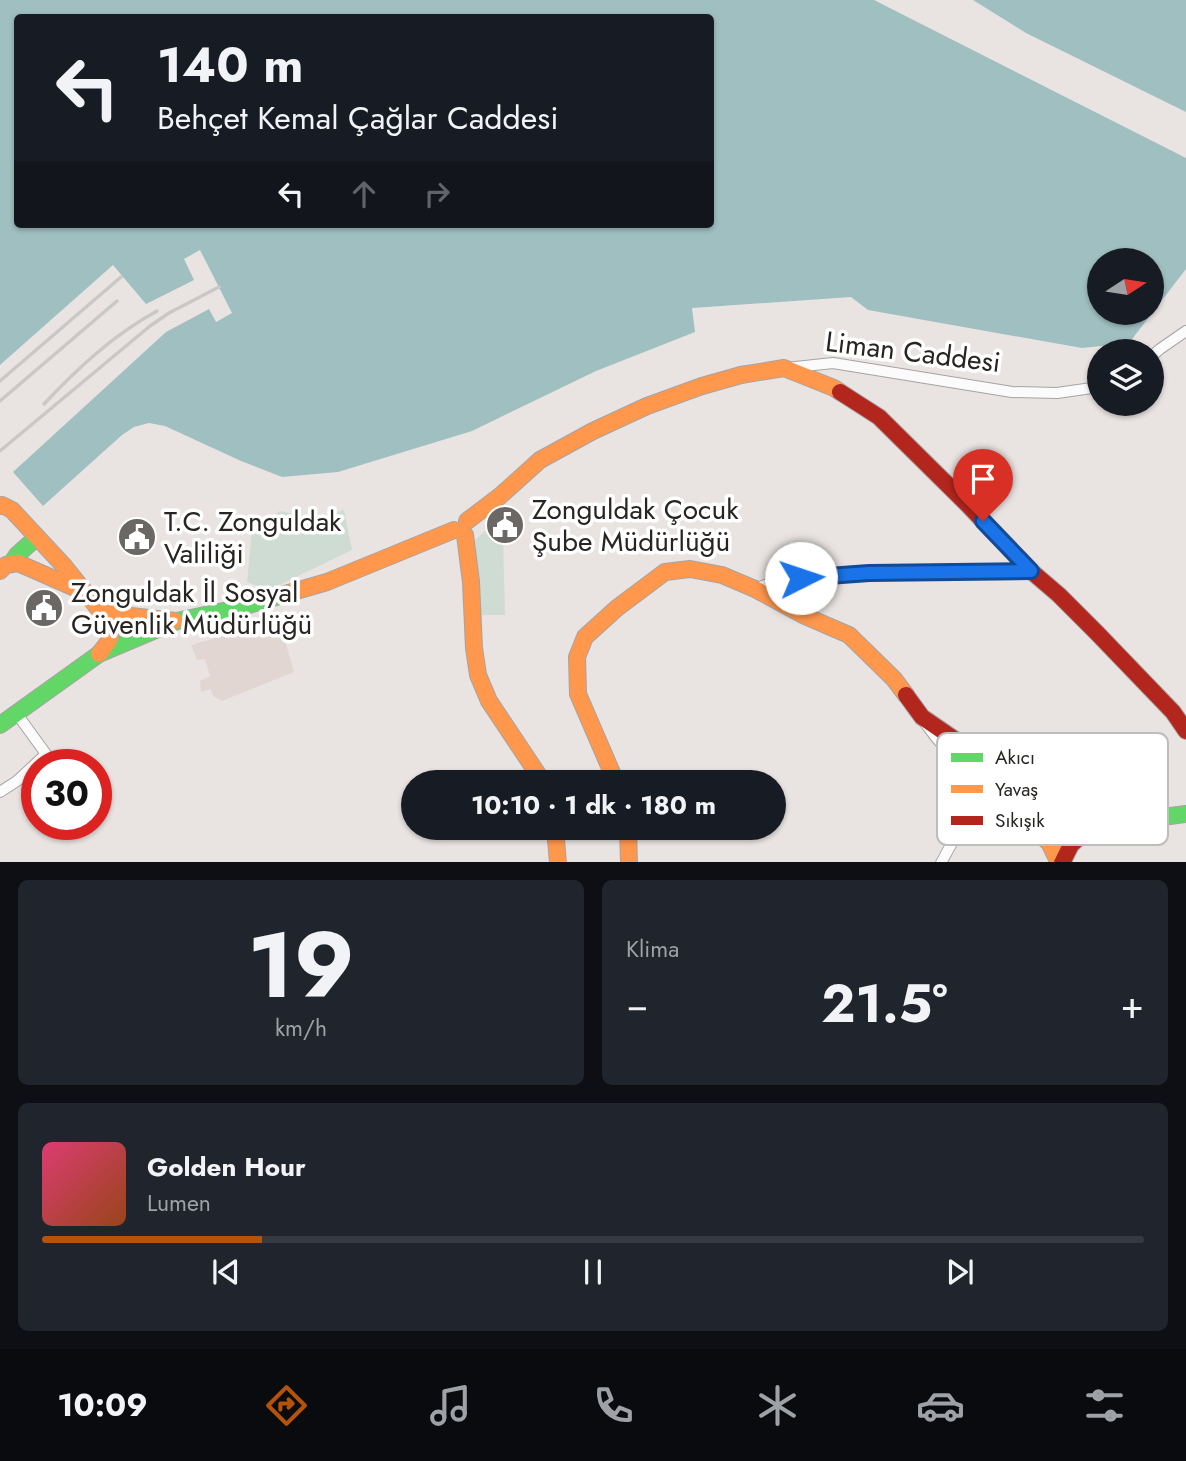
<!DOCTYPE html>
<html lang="tr">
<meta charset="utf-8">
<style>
body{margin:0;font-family:Jost,sans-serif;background:#20242c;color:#f1f3f6;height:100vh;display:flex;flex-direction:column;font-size:26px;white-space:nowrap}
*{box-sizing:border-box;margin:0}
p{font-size:23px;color:#9ea1a6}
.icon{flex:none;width:38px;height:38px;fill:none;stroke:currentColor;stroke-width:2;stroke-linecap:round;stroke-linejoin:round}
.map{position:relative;height:862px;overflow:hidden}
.details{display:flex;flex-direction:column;gap:18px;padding:18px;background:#0d0f14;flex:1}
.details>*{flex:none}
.guide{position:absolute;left:14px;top:14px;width:700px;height:214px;border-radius:7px;box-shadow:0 2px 5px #0004;background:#171b24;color:#f1f3f6;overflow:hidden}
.needle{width:46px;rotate:78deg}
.buttons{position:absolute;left:1087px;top:248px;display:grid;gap:14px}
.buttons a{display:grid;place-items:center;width:77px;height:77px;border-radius:50%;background:#171b24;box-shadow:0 2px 5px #0004;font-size:35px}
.speed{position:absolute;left:21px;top:749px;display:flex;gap:14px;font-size:35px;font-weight:700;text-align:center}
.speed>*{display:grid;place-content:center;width:91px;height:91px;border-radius:50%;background:#171b24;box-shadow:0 2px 5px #0004;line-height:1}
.speed .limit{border:10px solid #d22;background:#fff;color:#111}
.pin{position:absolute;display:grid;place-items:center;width:60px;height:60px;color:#fff;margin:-72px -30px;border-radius:50% 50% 50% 0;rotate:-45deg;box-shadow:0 0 7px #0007}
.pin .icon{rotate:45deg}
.me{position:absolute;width:77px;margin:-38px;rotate:86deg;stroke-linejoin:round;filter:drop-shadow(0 0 5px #0008)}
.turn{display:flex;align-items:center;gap:24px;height:147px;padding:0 28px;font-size:32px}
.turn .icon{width:91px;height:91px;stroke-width:2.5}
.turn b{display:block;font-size:49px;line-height:60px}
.lanes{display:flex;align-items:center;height:66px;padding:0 28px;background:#0003;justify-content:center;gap:35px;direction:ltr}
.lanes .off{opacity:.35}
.big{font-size:52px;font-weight:700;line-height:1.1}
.details .widget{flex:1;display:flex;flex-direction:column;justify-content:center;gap:10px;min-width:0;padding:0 24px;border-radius:10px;background:#20242c}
.details .dial{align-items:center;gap:0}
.dial b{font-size:91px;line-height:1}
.song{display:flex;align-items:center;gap:21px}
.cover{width:84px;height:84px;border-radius:10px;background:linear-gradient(135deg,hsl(340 70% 55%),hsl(20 70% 35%))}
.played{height:7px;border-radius:4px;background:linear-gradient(90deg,#b45309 20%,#363941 20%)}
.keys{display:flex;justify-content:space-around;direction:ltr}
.heat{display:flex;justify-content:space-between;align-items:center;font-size:38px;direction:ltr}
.details .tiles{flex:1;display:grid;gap:18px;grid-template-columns:1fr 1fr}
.widget:last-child{grid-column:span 2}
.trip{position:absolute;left:401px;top:770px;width:385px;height:70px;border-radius:35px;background:#171b24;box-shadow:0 2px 5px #0004;font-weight:700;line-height:70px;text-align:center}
.tab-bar{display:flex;height:112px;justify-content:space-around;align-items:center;background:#090b0e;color:#9ea1a6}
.tab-bar .icon{width:49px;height:49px}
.tab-bar .current{color:#b45309}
.tab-bar b{font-size:32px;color:#f1f3f6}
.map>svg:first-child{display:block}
.built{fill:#e1d6d1}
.green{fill:#cedcd3}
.water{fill:#a0bfc1;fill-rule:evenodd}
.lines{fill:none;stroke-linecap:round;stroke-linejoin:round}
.street-casing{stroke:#a7a3a2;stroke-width:12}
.fast-casing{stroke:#a7a3a2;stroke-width:18}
.slow-casing{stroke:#a7a3a2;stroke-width:18}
.jam-casing{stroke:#a7a3a2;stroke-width:18}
.street{stroke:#fcfbfb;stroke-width:10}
.fast{stroke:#63d668;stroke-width:16}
.slow{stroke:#ff974d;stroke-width:16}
.jam{stroke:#b3261e;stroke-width:16}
.rail{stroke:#cac8c7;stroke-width:3.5}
.route-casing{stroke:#114b97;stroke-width:18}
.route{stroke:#1a73e8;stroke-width:12}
.labels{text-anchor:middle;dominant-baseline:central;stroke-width:7;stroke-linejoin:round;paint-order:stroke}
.street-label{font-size:28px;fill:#272422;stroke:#fff}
.poi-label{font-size:28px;fill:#272422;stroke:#fff;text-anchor:start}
.key{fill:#fff;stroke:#bebdbd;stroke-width:2}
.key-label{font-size:19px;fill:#272422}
</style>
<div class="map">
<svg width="1186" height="863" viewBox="0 0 1186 863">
<rect width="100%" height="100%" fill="#e9e4e2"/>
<path class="built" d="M 279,620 L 294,672 L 222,701 L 213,696 L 211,689 L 201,692 L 200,681 L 210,676 L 205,659 L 197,660 L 191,645 Z"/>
<g class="green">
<path d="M 344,510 L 352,550 L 269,590 L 247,582 L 252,530 L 280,511 L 316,518 Z"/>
<path d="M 491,526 L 503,539 L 505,615 L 479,615 L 475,540 Z"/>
</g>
<g class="water">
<path d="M 0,0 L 874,0 L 1186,158 L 1186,269 L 1129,343 L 1082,348 L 868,310 L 851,297 L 692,308 L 695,332 L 596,371 L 472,431 L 338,472 L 282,477 L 241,461 L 165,426 L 149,423 L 134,427 L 122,435 L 43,506 L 13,472 L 166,332 L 209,309 L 216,322 L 232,313 L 200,250 L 184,259 L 194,280 L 146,304 L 113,265 L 0,365 ZM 18,18 L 710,18 L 710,224 L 18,224 ZM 1099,261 L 1152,261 L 1152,313 L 1099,313 Z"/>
<path d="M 973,0 L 1186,0 L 1186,112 L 1026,33 Z"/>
</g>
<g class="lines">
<defs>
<g id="street">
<path d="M 1152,356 L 1160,349 L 1186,331"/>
<path d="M 786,368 L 833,363 L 1012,392 L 1057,393 L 1099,387"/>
<path d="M 755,589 L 780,579 L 869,573 L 1031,571"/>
<path d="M 925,723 C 934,735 941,746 954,756 C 970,768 1019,780 1012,807 C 1008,821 995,826 983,831"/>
<path d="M 0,792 L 17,781 L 46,754 L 17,714"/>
<path d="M 941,863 L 953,841 L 983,831 L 1046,840"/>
</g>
<g id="fast">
<path d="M 11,564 L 17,555 L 36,538"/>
<path d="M 0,725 L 99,654 L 177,621 L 242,607 L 289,593"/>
<path d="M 1046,840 L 1094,826 L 1186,814"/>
</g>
<g id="slow">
<path d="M 0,506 L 2,505 L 12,510 L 65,567 L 109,622 C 116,635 107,644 99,654"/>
<path d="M 467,521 L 500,496 L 540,460 L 593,431 L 647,406 L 702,386 L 741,375 L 784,368 L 834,388 L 840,392"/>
<path d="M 465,535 L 471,582 L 474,648 L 478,675 L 489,701 L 543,782"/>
<path d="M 0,571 L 6,565 L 18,563 L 84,592 L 131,616 L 175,621"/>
<path d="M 289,593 L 327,582 L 454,530"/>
<path d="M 1009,774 L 1031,805 L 1059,863"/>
<path d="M 616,782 L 578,694 L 577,657 L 585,637 L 617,608 L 665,572 L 690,569 L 722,575 L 755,589 L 805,616 L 849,635 L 894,679 L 906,695"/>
<path d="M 555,828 L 558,863"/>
<path d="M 628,828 L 629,863"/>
</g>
<g id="jam">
<path d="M 840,392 L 879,417 L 967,504 L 1031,571 L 1059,595 L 1097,633 L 1173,712 L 1186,731"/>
<path d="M 906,695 L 922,717 L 957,741 L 1022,774 L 1056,808 L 1074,820 L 1094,826"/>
<path d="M 1062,863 L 1071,845 L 1086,831"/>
</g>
</defs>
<use href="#street" class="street-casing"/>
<use href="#fast" class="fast-casing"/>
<use href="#slow" class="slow-casing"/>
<use href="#jam" class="jam-casing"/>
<use href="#street" class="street"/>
<use href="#fast" class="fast"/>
<use href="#slow" class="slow"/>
<use href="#jam" class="jam"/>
<g class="rail">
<path d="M 0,381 L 121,277"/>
<path d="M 0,401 L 117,301"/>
<path d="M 44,404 C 78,368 113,335 157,311"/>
<path d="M 0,451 L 150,326 L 169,313 L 219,287"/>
</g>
</g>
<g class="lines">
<defs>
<path id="route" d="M 801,578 L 869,573 L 1031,571 L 983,521"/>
</defs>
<use href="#route" class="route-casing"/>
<use href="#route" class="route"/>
</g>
<defs>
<symbol id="civic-disc" viewBox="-11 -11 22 22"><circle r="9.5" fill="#6b6765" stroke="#fff"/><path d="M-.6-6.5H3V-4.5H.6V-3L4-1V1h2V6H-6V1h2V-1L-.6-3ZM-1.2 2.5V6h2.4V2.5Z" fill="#fff"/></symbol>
</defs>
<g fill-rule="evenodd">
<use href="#civic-disc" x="483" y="503" width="44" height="44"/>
<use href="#civic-disc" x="115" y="515" width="44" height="44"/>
<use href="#civic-disc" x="22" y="586" width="44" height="44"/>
</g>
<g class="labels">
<g class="street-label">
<text transform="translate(913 352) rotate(7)">Liman Caddesi</text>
</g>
<g class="poi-label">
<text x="532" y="509">Zonguldak Çocuk<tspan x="532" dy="32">Şube Müdürlüğü</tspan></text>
<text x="164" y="521">T.C. Zonguldak<tspan x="164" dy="32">Valiliği</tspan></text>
<text x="71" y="592">Zonguldak İl Sosyal<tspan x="71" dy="32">Güvenlik Müdürlüğü</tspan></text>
</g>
</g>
<rect x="937" y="733" width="231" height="112" rx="10" class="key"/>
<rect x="951" y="753" width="32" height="9" fill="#63d668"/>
<rect x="951" y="785" width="32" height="8" fill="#ff974d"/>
<rect x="951" y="816" width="32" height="9" fill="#b3261e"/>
<g class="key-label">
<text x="995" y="764">Akıcı</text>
<text x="995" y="796">Yavaş</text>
<text x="995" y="827">Sıkışık</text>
</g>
</svg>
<div class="buttons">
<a><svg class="needle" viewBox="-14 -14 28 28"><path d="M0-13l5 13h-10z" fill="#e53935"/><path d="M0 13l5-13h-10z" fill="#9ea1a6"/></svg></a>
<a><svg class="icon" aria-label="layers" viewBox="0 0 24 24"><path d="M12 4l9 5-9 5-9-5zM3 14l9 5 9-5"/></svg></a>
</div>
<div class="speed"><div class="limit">30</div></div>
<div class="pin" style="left:983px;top:521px;background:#d93025"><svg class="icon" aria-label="arrive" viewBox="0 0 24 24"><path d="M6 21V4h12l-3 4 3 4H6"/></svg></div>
<svg class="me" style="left:801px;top:578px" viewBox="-20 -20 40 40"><circle r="19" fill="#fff"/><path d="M0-13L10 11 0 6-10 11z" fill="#1a73e8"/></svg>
<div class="trip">10:10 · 1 dk · 180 m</div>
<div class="guide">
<div class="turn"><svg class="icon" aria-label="left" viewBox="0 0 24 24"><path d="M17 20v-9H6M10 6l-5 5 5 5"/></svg><div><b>140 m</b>Behçet Kemal Çağlar Caddesi</div></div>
<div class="lanes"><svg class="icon" aria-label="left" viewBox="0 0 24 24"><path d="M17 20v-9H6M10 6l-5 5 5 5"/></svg><svg class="icon off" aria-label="ahead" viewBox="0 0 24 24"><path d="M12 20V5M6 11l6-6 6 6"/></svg><svg class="icon off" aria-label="right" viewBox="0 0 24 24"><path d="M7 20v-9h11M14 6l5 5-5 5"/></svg></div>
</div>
</div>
<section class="details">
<div class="tiles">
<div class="widget dial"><b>19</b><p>km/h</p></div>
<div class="widget"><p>Klima</p>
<div class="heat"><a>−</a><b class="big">21.5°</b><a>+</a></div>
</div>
<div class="widget">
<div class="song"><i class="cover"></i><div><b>Golden Hour</b><p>Lumen</p></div></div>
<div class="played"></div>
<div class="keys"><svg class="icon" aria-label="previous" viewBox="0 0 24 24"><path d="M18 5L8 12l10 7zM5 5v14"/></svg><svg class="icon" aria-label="pause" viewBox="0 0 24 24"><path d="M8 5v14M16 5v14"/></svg><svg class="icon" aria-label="next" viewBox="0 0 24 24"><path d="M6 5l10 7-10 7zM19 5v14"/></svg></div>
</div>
</div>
</section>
<nav class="tab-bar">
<b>10:09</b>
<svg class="icon current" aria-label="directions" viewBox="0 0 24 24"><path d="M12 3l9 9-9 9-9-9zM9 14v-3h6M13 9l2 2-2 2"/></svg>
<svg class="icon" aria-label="music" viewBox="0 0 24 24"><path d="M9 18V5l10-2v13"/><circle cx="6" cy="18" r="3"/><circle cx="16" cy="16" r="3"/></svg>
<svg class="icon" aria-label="phone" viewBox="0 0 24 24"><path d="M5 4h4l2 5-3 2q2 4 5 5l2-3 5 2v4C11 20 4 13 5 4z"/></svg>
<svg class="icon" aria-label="climate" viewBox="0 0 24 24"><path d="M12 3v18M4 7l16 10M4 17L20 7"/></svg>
<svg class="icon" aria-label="car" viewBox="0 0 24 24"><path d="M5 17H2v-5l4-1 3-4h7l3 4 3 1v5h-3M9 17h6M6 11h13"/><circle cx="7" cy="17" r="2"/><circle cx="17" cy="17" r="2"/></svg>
<svg class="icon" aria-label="filters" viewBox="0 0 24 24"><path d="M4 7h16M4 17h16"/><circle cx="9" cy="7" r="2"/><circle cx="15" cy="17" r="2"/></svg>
</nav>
